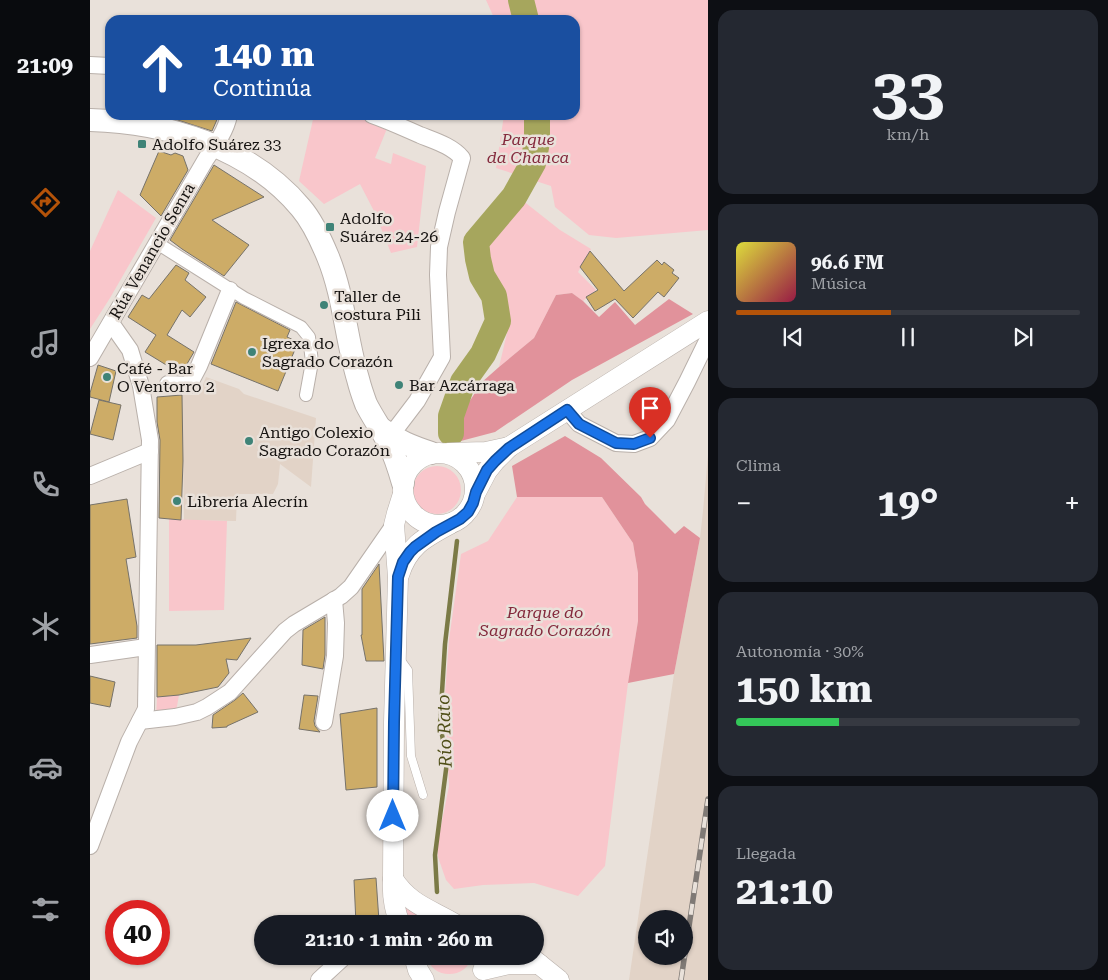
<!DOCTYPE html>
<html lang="es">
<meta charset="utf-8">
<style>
body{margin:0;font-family:"Roboto Serif",serif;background:#242831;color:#f1f3f6;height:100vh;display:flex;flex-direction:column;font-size:19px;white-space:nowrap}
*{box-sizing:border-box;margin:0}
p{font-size:16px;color:#9ea1a6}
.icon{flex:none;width:28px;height:28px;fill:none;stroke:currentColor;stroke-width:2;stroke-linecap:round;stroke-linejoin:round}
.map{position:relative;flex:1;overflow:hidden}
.side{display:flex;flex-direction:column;gap:10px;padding:10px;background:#0d0f14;width:400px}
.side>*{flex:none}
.guide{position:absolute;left:15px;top:15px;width:475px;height:105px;border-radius:15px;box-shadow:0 1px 4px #0004;background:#1a4fa0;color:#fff;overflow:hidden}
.controls{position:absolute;left:548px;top:910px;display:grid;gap:10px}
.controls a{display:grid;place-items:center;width:55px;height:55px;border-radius:50%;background:#171b24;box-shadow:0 1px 4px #0004;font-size:25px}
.speed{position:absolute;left:15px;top:900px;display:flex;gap:10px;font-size:25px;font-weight:700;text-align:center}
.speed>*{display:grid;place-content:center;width:65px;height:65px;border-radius:50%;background:#171b24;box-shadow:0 1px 4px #0004;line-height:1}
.speed .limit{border:8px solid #d22;background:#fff;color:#111}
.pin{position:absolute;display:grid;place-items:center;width:42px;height:42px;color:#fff;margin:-51px -21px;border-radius:50% 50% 50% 0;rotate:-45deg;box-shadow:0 0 5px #0007}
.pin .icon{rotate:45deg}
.me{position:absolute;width:55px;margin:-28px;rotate:0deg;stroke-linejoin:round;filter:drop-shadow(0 0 4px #0008)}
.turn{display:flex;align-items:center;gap:18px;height:105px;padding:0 25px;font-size:22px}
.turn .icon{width:65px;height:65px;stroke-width:2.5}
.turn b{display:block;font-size:35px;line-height:42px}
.big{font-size:38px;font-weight:700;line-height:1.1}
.side .tile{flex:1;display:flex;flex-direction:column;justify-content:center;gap:8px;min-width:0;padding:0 18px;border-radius:15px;background:#242831}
.side .dial{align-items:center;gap:0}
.dial b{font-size:65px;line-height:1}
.song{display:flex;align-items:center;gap:15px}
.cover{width:60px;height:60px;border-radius:8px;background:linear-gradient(135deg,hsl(60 70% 55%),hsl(340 70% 35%))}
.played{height:5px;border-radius:2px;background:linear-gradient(90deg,#b45309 45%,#363941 45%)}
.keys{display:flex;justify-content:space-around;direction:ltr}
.heat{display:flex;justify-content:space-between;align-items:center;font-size:28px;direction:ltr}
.charge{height:8px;border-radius:4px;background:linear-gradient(90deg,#34c759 30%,#363941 0)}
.trip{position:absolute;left:164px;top:915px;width:290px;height:50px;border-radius:25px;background:#171b24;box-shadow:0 1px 4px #0004;font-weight:700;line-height:50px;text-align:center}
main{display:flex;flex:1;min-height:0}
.dock{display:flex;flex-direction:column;width:90px;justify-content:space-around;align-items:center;background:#090b0e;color:#9ea1a6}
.dock .icon{width:35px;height:35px}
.dock .active{color:#b45309}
.dock b{font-size:22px;color:#f1f3f6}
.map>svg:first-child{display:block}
.built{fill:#e2d3c7;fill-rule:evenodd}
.green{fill:#f9c6cb}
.forest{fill:#e1929b}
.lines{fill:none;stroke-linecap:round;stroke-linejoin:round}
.stream{stroke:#7b7a46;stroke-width:4.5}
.river{stroke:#a6a65d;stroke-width:26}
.building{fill:#cdac67;stroke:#76726a}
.service-casing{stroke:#b9b0aa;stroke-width:9}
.pedestrian-casing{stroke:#b9b0aa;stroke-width:14}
.minor-casing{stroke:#b9b0aa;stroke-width:18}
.tertiary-casing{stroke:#b9b0aa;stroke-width:21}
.secondary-casing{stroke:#b9b0aa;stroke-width:24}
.service{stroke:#fff;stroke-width:8}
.pedestrian{stroke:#fff;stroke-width:12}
.minor{stroke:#fff;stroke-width:16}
.tertiary{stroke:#fff;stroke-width:20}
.secondary{stroke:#fff;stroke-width:22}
.rail-casing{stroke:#7f7975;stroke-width:5.5}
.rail{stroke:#e9e1da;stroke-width:4;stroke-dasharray:11;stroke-linecap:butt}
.route-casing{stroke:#114b97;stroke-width:12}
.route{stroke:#1a73e8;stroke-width:9}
.poi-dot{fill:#3f8377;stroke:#e9e1da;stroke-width:2}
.labels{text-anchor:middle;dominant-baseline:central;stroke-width:5;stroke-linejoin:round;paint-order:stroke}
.park-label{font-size:16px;font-style:italic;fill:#84293c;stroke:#e9e1da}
.poi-label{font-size:16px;fill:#161311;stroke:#e9e1da;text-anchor:start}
.street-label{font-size:16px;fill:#161311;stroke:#e9e1da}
.water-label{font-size:18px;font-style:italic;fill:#504f18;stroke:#e9e1da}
</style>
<main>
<nav class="dock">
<b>21:09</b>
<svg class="icon active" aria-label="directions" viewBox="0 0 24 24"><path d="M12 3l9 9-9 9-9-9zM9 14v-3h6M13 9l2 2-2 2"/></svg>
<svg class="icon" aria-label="music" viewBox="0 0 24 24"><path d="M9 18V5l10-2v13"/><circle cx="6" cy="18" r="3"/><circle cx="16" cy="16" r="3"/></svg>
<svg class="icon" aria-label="phone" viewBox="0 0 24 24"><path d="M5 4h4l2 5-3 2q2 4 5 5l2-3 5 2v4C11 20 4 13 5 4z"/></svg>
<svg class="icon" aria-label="climate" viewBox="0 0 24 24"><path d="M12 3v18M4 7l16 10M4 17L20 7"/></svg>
<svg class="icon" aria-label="car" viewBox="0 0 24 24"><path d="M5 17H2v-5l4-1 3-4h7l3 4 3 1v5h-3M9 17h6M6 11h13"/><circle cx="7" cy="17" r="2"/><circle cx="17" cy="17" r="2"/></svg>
<svg class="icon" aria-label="filters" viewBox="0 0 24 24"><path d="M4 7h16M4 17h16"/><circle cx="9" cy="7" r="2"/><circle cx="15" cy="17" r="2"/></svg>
</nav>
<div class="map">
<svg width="618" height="980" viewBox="0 0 618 980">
<rect width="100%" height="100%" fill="#e9e1da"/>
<g class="built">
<path d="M 116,377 L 149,389 L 154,394 L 226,418 L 221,487 L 190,464 L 188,484 L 183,494 L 147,494 L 146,521 L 94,520 L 92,395 L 109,395 Z"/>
<path d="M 618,455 L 618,980 L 539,980 L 584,674 L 610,538 L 613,511 ZM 556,919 L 594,919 L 594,956 L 556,956 Z"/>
</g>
<g class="green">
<path d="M 396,0 L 618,0 L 618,230 L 526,238 L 499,235 L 465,207 L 461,186 L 406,168 L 414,115 L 485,115 L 485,20 L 405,20 Z"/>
<path d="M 224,115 L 274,115 L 298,126 L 285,158 L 301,164 L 303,153 L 336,166 L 327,247 L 301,253 L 285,213 L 270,184 L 234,204 L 209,181 Z"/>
<path d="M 28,190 L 66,218 L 20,298 L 0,329 L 0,251 Z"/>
<path d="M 432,200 L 470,230 L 501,249 L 488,272 L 506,290 L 493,301 L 482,293 L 466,295 L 444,338 L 409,367 L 417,333 L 392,262 L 391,243 L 406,227 L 424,211 Z"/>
<circle cx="347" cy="490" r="24"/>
<path d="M 427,497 L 512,497 L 543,543 L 548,573 L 548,621 L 538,683 L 515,866 L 488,896 L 444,883 L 393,885 L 364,889 L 356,880 L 348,857 L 347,846 L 359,786 L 355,695 L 359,640 L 371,554 L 398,541 Z"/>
<path d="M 79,519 L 137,521 L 134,610 L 79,611 Z"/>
<path d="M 89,695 L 85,717 L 66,719 L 67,697 Z"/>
<path d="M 312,899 L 342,919 L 335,924 L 318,924 Z"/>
<path d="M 338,956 L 381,956 C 379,980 339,980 338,956 Z"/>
</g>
<g class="forest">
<path d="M 482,293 L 493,301 L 509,317 L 525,302 L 545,325 L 579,299 L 603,314 L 482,380 L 405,432 L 367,442 L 364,430 L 365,424 L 392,382 L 409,367 L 444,338 L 466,295 Z"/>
<path d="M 475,436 L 511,458 L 551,497 L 555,504 L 585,534 L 594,526 L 610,538 L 584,674 L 538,683 L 548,621 L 548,573 L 543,543 L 512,497 L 427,497 L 422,466 Z"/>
</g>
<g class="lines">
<path class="stream" d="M 347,892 L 345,855 L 357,762 L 350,724 L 355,644 L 367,541"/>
<g class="river">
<path d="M 431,0 L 436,20"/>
<path d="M 361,433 L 361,416 L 373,382 L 393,354 L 408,321 L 404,296 L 392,276 L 388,259 L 386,242 L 424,197 L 443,163 L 447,142 L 447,115"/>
</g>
</g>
<g class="building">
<path d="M 78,115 L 129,115 L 122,131 L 78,117 Z"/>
<path d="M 69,151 L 81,155 L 85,153 L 93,156 L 98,170 L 71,216 L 50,195 Z"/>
<path d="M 124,165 L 174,197 L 122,220 L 159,245 L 134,276 L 92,249 L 80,240 Z"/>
<path d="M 500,251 L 534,291 L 567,260 L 572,265 L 574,262 L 584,270 L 582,273 L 589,278 L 574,297 L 568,292 L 543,318 L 525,299 L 505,311 L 496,297 L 508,290 L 490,267 Z"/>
<path d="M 86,265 L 99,273 L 95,280 L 116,297 L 100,317 L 92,310 L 77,335 L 104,352 L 91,374 L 55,352 L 66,335 L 38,317 L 52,295 L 59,299 Z"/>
<path d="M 146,302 L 200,330 L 197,337 L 208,342 L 188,391 L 121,364 Z"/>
<path d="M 8,365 L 26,371 L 19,402 L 0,397 L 0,393 Z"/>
<path d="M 92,395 L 93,461 L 91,520 L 69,518 L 70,440 L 67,422 L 67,397 Z"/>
<path d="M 9,400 L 31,405 L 23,440 L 0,434 Z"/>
<path d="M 37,499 L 46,557 L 36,559 L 47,626 L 47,638 L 0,644 L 0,505 Z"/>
<path d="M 289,564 L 294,661 L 276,661 L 271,635 L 272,635 L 272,589 Z"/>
<path d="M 235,617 L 235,655 L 233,669 L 212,665 L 213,630 Z"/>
<path d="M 161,638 L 147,660 L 136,659 L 139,673 L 128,687 L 89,695 L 67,697 L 67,645 L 106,645 Z"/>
<path d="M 0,676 L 25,682 L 20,707 L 0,703 Z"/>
<path d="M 153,693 L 168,712 L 137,726 L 137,727 L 122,728 L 123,715 L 145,700 Z"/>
<path d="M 214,695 L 228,696 L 224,721 L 225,726 L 230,732 L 209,729 Z"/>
<path d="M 287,708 L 287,787 L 256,790 L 250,714 Z"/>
<path d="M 286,878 L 289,921 L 285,924 L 266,924 L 264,880 Z"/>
</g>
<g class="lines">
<defs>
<path id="service" d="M 310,659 L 318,670 L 321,756 L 333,795"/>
<path id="pedestrian" d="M 67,243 L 154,298 L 211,327 L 219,337 L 222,362 L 216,395"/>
<g id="minor">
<path d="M 0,65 L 20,66"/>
<path d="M 282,115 C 299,121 314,128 330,135 C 345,141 362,146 372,158 L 357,212 L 349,247 L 348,275 L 352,357 L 327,401 L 308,426 L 300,435"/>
<path d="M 0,358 L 116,159 C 125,146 136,131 139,115"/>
<path d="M 78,384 L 99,385 L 109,366 L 140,290"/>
<path d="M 477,410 L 489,424 L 526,443 L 544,444 L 560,438 L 577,420 L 597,382 L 618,339"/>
<path d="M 0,476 L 60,451"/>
<path d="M 0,655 L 56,647"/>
<path d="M 50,721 L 85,717 L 107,712 L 117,707 L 140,692 L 195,631 L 204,624 L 251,596 L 261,587 L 304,525"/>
<path d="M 234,722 L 245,656 L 246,623 L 244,600"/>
<path d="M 0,846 L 39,742 L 56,709 L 60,440 L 51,386 L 40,350 L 21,323"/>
<path d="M 229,980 L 255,956"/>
</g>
<g id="tertiary">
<circle cx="349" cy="489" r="36"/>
<path d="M 358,453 L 396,452 L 419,447"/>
<path d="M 386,492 L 397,471 L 405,461 L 419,447 L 618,321"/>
<path d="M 309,575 C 318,546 334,538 360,524"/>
<path d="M 303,879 C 320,905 340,909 365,924"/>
<path d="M 310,924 C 304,909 302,895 303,879 L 304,722 L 308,577 L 304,525 L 307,513 L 313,494"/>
<path d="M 324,956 L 328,970 L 334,980"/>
<path d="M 439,956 L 469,980"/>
<path d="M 393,970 L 419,964 L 449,964"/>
</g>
<g id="secondary">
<path d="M 0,120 C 76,122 160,147 211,208 C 223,222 231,240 238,257 C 254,296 256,339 268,379 C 270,387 273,396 276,404 C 283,418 292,430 299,444 C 305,456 309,469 313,483"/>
<path d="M 292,429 C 307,441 323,447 341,453"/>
</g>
</defs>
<use href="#service" class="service-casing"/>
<use href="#pedestrian" class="pedestrian-casing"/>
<use href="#minor" class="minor-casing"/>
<use href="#tertiary" class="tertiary-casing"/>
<use href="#secondary" class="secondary-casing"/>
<use href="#service" class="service"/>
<use href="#pedestrian" class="pedestrian"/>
<use href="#minor" class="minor"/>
<use href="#tertiary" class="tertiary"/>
<use href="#secondary" class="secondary"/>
<defs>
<path id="rail" d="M 591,980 L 618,799"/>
</defs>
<use href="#rail" class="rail-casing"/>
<use href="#rail" class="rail"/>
</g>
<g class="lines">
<defs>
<path id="route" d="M 303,816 L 304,722 L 308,577 L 313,562 L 320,552 L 325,547 L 346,532 L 370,519 L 378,512 L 383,503 L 386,492 L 397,470 L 405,461 L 419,448 L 477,410 L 489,424 L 526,443 L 544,444 L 560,438"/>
</defs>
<use href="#route" class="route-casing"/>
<use href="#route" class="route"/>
</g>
<g class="poi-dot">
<rect x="47" y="139" width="10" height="10" rx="2.5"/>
<rect x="235" y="222" width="10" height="10" rx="2.5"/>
<circle cx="234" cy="305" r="5"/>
<circle cx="162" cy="352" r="5"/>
<circle cx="17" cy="377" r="5"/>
<circle cx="309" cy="385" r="5"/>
<circle cx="159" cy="441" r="5"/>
<circle cx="87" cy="501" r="5"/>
</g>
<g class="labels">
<g class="park-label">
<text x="438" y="139">Parque<tspan x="438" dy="18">da Chanca</tspan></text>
<text x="455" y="612">Parque do<tspan x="455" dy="18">Sagrado Corazón</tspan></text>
</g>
<g class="poi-label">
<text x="62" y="144">Adolfo Suárez 33</text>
<text x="250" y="218">Adolfo<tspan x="250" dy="18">Suárez 24-26</tspan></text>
<text x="244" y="296">Taller de<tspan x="244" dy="18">costura Pili</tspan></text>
<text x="172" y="343">Igrexa do<tspan x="172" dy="18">Sagrado Corazón</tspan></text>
<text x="27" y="368">Café - Bar<tspan x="27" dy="18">O Ventorro 2</tspan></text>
<text x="319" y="385">Bar Azcárraga</text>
<text x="169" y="432">Antigo Colexio<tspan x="169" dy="18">Sagrado Corazón</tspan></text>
<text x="97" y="501">Librería Alecrín</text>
</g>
<g class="street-label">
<text transform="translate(62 251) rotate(-60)">Rúa Venancio Senra</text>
</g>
<g class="water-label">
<text transform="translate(354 731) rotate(-92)">Río Rato</text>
</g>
</g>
</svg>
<div class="controls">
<a><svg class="icon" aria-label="sound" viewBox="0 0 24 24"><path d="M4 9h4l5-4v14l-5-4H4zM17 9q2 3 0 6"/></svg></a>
</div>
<div class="speed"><div class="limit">40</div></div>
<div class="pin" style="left:560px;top:438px;background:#d93025"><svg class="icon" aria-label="arrive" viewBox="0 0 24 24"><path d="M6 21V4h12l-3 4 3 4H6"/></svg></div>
<svg class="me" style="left:303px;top:816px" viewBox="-20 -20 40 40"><circle r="19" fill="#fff"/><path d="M0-13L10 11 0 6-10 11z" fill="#1a73e8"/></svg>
<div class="trip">21:10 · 1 min · 260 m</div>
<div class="guide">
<div class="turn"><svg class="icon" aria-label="ahead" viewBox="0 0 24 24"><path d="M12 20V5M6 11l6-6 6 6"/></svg><div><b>140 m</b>Continúa</div></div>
</div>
</div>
<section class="side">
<div class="tile dial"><b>33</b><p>km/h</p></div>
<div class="tile">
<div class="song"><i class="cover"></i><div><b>96.6 FM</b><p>Música</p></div></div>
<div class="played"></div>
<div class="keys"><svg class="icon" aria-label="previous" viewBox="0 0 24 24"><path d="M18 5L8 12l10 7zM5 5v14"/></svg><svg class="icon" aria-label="pause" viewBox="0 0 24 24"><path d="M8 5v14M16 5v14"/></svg><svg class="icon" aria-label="next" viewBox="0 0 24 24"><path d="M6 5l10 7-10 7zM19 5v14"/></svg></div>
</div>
<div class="tile"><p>Clima</p>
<div class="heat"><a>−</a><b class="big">19°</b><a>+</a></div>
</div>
<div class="tile"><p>Autonomía · 30%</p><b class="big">150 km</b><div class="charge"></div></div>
<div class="tile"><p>Llegada</p><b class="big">21:10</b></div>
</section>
</main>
